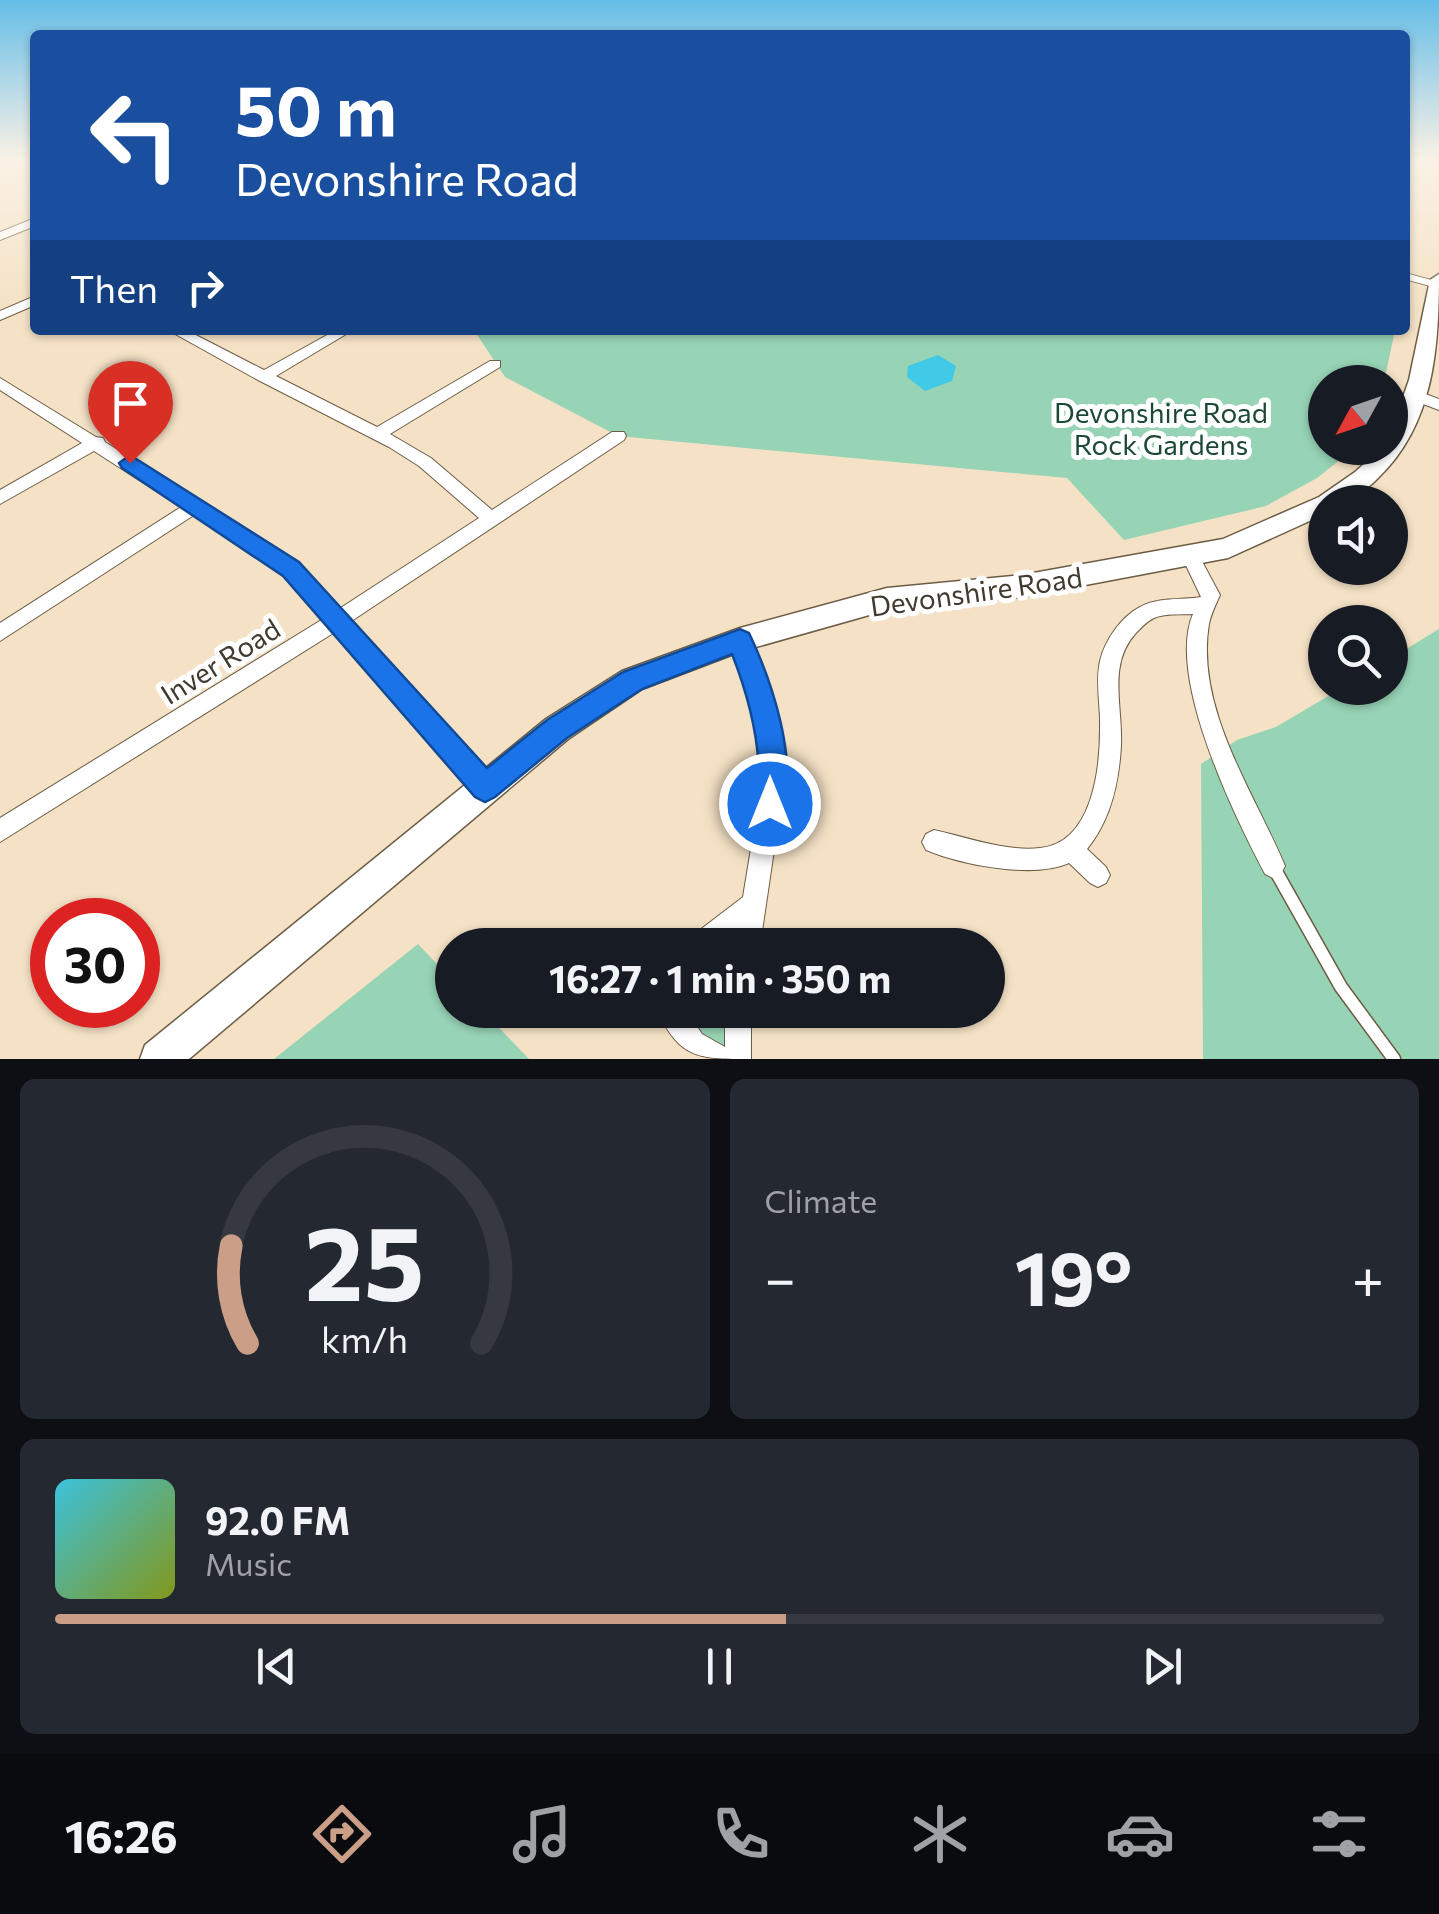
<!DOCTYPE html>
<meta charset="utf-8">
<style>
body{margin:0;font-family:Commissioner,sans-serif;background:#242831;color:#f1f3f6;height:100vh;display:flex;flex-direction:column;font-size:38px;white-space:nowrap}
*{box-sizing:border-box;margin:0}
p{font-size:32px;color:#9ea1a6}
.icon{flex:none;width:55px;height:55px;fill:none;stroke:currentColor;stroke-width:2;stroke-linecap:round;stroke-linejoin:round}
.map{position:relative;height:1059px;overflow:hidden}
.panel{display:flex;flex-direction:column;gap:20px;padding:20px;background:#0d0f14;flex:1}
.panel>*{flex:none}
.top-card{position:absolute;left:30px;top:30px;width:1380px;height:305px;border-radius:10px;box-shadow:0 2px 8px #0004;background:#1a4fa0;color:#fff;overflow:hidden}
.needle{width:65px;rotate:230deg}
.tools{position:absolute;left:1308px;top:365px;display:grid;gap:20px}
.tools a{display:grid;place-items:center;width:100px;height:100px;border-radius:50%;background:#171b24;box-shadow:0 2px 8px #0004;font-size:50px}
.speed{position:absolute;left:30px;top:898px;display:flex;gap:20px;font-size:50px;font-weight:700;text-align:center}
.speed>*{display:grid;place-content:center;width:130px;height:130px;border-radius:50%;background:#171b24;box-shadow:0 2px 8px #0004;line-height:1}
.speed .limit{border:15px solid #d22;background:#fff;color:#111}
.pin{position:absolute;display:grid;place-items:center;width:85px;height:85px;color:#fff;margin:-102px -42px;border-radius:50% 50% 50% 0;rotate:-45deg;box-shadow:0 0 10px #0007}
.pin .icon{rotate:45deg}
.me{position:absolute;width:110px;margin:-55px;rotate:0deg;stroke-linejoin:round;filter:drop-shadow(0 0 8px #0008)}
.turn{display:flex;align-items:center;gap:35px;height:210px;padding:0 40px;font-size:45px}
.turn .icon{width:130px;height:130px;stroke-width:2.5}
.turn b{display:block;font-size:70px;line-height:85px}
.then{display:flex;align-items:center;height:95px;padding:0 40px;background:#0003;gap:20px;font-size:38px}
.big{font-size:75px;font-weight:700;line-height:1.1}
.panel .tile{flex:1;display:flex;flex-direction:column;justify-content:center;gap:15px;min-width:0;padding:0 35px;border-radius:15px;background:#242831}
.panel .dial{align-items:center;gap:0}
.dial svg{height:260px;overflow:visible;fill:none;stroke:#363941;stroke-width:7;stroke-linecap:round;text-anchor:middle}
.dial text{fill:#f1f3f6;stroke:none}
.song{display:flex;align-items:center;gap:30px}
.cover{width:120px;height:120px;border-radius:15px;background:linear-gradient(135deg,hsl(190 70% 55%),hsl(70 70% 35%))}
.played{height:10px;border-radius:5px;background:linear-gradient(90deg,#ca9e87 55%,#363941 55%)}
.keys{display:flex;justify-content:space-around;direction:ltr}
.heat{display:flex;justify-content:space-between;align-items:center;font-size:55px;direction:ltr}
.panel .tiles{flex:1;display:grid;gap:20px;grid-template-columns:1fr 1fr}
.tile:last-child{grid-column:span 2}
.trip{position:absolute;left:435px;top:928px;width:570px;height:100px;border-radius:50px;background:#171b24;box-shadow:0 2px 8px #0004;font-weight:700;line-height:100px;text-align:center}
.menu{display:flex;height:160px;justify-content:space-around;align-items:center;background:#090b0e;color:#9ea1a6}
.menu .icon{width:70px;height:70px}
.menu .on{color:#ca9e87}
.menu b{font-size:45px;color:#f1f3f6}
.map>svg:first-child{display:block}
.green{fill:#97d3b5}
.water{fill:#41cae8}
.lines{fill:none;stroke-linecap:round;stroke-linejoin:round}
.lane-far1-casing{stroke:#6c5c44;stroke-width:8}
.lane-casing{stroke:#6c5c44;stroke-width:15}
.street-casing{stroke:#6c5c44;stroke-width:2}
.secondary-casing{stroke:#6c5c44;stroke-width:3}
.lane-far1{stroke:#fff;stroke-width:6}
.lane{stroke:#fff;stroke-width:12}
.street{fill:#fff;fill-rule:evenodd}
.secondary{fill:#fff;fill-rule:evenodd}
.route{fill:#1a73e8;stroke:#114b97;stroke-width:2.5}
.labels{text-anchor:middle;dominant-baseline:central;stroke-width:10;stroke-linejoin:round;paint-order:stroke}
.park-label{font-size:28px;fill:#1c4936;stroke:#fff}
.street-label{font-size:28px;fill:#413a2f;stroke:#fff}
</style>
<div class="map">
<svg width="1439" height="1059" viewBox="0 0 1439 1059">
<rect width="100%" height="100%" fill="#f5e2c6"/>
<g class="green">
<path d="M 474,330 L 1395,330 L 1384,382 L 1325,382 L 1325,448 L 1355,448 L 1317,478 L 1266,506 L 1124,540 L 1067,478 L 618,436 L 505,377 Z"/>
<path d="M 1439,629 L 1439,1059 L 1203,1059 L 1201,764 L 1237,740 L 1276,727 L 1342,688 L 1390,688 L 1390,659 Z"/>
<path d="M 418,944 L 452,980 L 452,1010 L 482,1010 L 529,1059 L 274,1059 Z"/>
<path d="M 670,1010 L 744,1010 L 739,1059 C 704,1059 689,1037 670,1010 Z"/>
</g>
<path class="water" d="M 938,355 L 956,366 L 952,381 L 925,391 L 907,377 L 908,366 Z"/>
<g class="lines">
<defs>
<path id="lane-far1" d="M 1405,276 L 1438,285"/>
<path id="lane" d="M 1274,868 L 1341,987 L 1394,1059"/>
<g id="street">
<path d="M 35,218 L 35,226 L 0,240 L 0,232 Z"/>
<path d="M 35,296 L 35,305 L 0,320 L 0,311 Z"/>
<path d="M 168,330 L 186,330 L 264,370 L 336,330 L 353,330 L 276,376 L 377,427 L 490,361 L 500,361 L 500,367 L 390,434 L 431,458 L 492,510 L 612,432 L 624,432 L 626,436 L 624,440 L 350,622 L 493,779 L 496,787 L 493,795 L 485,798 L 477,795 L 335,632 L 0,842 L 0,818 L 323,619 L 285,574 L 194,515 L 0,641 L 0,623 L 181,507 L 94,451 L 0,504 L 0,490 L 82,443 L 0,390 L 0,378 L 96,437 L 103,438 L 105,442 L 297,564 L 339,609 L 479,518 L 419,466 L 389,447 L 258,380 Z"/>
<path d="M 1420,392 L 1439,399 L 1439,410 L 1415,401 L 1412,397 L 1415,393 Z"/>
<path d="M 1191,550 L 1197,552 L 1220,595 C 1216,604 1211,614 1209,624 C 1195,708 1254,792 1285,866 L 1281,874 L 1273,878 L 1265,874 C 1235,817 1166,677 1193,614 C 1181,615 1165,613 1154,618 C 1147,621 1141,628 1136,633 C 1107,664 1123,707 1121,746 C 1119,782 1111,820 1087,849 L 1106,867 L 1110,875 L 1106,883 L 1098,887 L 1090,883 L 1069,863 C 1033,879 962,865 926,850 L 922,842 L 926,834 L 934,830 C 967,837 1005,852 1040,848 C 1092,843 1100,770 1100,729 C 1101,707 1095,683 1100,661 C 1105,640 1121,617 1140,607 C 1158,597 1181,600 1201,597 L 1182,557 L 1185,552 Z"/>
<path d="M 740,632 L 747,634 L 770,692 L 785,776 L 760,945 L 736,945 L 738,932 L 721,945 L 689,945 L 692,936 L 743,897 L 763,776 L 750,692 L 730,640 L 733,634 Z"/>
<path d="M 657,1010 L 686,1010 L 702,1034 L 725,1047 L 725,1010 L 751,1010 L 751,1059 C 698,1059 680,1059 657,1010 Z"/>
</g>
<path id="secondary" d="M 1439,274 C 1439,347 1434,424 1379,477 C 1363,494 1348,502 1325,502 L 1325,514 L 1228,558 L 1022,597 L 887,610 L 742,651 L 642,689 L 568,739 L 189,1059 L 140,1059 L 145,1045 L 546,719 L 622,671 L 740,628 L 887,588 L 1022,575 L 1223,539 L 1319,497 L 1355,472 L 1381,448 L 1390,448 L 1390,434 L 1409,380 L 1430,280 Z"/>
</defs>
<use href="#lane-far1" class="lane-far1-casing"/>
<use href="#lane" class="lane-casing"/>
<use href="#street" class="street-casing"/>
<use href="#secondary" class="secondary-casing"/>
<use href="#lane-far1" class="lane-far1"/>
<use href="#lane" class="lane"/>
<use href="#street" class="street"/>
<use href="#secondary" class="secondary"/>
</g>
<linearGradient id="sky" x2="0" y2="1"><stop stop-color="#65bde8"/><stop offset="0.52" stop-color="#faf2e5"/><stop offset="1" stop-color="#faf2e5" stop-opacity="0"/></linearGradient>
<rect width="1439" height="306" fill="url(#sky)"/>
<path class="route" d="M 130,455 L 299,562 L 487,768 L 547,720 L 623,672 L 740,629 L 749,633 C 771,679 801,765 780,814 L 770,818 L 759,814 C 753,800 760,789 759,774 C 758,734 747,692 732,654 L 642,689 L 567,738 L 495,797 L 485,802 L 475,797 L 283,576 L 122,468 L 119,463 Z"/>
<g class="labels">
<g class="park-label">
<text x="1161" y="412">Devonshire Road<tspan x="1161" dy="32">Rock Gardens</tspan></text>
</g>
<g class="street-label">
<text transform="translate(976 591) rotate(-8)">Devonshire Road</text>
<text transform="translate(220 661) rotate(-32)">Inver Road</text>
</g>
</g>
</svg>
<div class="tools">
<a><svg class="needle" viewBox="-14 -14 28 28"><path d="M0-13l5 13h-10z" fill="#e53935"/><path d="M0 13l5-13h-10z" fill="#9ea1a6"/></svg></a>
<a><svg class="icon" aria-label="sound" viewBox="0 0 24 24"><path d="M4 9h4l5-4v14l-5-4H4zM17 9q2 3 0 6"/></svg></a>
<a><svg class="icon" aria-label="search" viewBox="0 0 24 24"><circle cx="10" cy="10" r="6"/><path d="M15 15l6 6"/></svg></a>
</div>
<div class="speed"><div class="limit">30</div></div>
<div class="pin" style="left:130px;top:463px;background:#d93025"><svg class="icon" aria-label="arrive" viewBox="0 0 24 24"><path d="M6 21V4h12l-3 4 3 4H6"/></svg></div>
<svg class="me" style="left:770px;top:804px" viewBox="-20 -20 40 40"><circle r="17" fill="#1a73e8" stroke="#fff" stroke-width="3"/><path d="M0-11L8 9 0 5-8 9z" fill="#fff"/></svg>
<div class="trip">16:27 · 1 min · 350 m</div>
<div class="top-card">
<div class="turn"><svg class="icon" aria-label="left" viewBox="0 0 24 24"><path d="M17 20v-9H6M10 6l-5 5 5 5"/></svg><div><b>50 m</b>Devonshire Road</div></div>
<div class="then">Then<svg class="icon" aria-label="right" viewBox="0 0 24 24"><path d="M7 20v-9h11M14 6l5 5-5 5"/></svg></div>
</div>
</div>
<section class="panel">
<div class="tiles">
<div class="tile dial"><svg viewBox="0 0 100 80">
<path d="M14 69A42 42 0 1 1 86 69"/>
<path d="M14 69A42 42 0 0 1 9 39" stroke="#ca9e87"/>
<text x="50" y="56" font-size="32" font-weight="700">25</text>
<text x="50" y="72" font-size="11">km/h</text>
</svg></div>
<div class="tile"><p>Climate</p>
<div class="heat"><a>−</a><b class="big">19°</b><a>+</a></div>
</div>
<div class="tile">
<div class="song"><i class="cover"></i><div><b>92.0 FM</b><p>Music</p></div></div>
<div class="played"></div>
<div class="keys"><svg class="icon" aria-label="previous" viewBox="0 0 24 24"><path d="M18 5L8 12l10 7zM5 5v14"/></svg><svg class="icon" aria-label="pause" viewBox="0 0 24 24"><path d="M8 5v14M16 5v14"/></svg><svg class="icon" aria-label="next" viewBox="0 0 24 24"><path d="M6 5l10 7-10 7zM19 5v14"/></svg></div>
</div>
</div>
</section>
<nav class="menu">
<b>16:26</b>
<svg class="icon on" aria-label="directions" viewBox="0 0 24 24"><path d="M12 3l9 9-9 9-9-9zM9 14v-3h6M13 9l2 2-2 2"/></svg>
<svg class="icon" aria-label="music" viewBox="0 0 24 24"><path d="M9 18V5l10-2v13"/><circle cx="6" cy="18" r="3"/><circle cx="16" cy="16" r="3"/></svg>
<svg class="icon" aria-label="phone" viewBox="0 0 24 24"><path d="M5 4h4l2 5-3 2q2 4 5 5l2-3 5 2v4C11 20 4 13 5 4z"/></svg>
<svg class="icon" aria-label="climate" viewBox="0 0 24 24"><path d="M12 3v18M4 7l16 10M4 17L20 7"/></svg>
<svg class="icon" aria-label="car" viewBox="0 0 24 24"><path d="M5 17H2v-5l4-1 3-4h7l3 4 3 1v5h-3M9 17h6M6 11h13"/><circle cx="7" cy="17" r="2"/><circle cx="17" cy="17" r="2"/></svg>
<svg class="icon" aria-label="filters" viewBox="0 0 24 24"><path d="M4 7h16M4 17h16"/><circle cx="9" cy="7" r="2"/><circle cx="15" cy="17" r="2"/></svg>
</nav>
